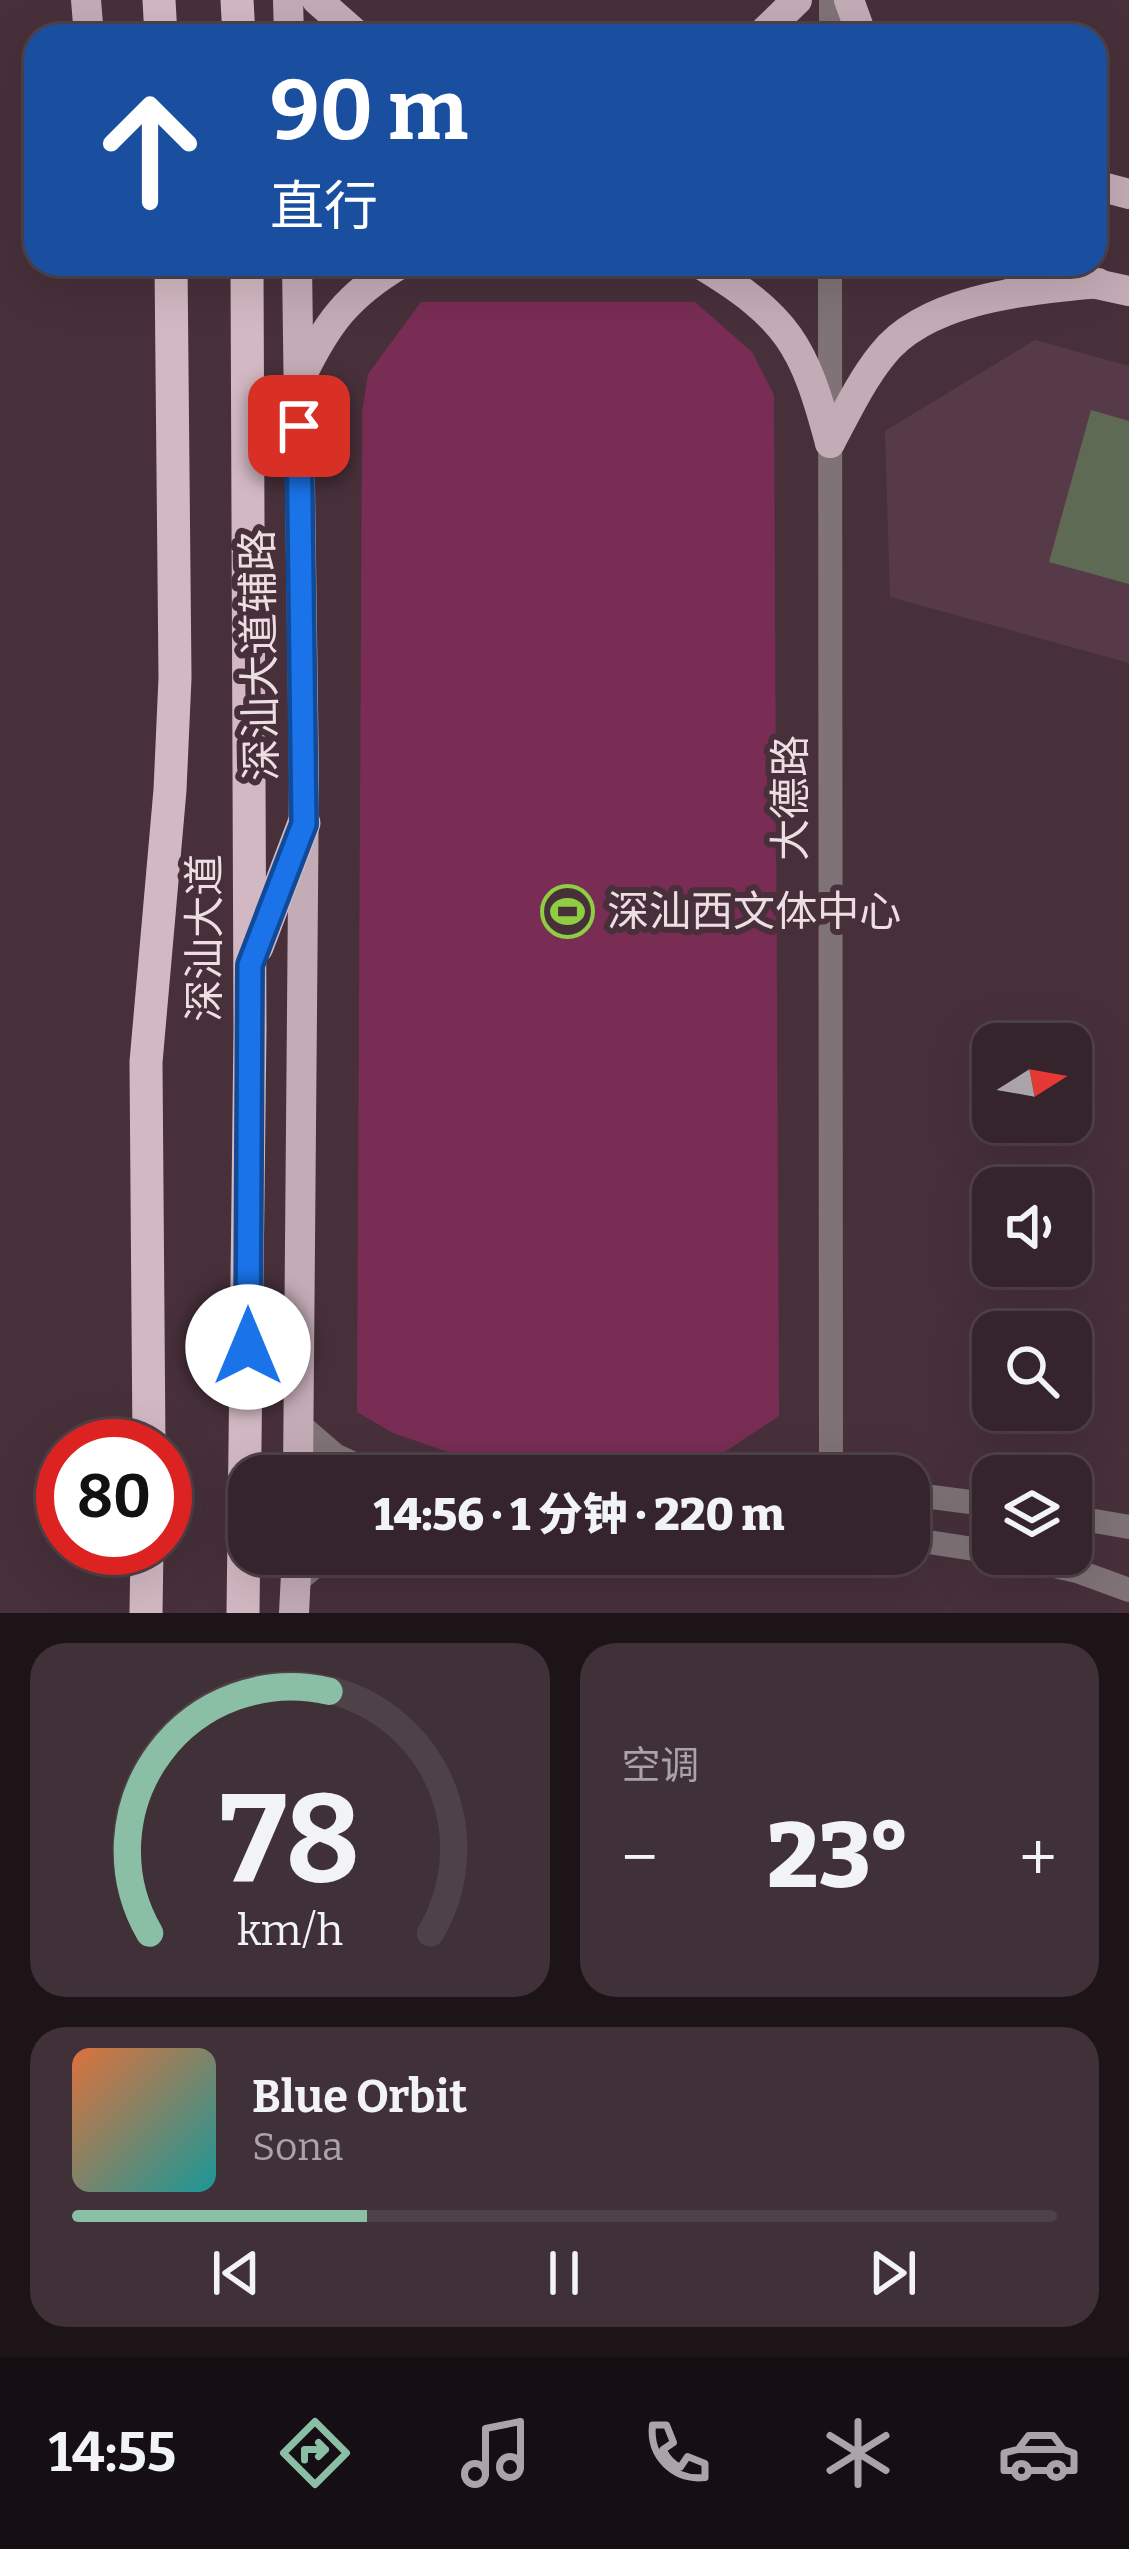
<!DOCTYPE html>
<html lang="zh">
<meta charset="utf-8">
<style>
body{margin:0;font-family:Bitter,"Noto Sans SC",serif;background:#403038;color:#f1f3f6;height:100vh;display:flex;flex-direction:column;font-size:45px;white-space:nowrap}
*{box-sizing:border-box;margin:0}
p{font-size:39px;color:#aaa4a9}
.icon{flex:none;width:66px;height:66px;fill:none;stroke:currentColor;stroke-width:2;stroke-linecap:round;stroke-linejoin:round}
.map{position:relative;height:1613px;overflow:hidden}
.side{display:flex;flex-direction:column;gap:30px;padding:30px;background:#1d1418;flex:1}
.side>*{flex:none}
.guide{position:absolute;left:24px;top:24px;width:1083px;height:252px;border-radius:36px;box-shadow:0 12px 48px #0002,0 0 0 3px #4f4148;background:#1a4fa0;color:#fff;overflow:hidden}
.needle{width:78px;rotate:79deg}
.tools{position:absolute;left:972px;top:1023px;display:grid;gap:24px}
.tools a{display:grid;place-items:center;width:120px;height:120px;border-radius:24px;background:#35242c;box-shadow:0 12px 48px #0002,0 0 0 3px #4f4148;font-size:60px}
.speed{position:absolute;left:36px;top:1419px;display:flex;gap:24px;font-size:60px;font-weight:700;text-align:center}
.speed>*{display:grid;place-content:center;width:156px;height:156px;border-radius:50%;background:#35242c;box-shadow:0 12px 48px #0002,0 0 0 3px #4f4148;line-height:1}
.speed .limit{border:18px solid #d22;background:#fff;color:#111}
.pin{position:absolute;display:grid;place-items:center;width:102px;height:102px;color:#fff;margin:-51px;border-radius:24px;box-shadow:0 6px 18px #0006}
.me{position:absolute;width:132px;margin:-66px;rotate:0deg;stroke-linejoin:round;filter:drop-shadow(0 0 9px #0008)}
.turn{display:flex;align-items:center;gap:42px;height:252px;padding:0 48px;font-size:54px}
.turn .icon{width:156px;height:156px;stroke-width:2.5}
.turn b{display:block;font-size:84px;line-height:102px}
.big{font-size:90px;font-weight:800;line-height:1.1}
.side .widget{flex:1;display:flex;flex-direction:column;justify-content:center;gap:18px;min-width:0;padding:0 42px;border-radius:36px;background:#403038}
.side .dial{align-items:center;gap:0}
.dial svg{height:312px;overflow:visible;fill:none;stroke:#4f4148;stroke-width:7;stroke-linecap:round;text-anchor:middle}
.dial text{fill:#f1f3f6;stroke:none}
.song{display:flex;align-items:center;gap:36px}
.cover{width:144px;height:144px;border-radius:18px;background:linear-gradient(135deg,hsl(20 70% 55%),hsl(180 70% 35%))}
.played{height:12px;border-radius:6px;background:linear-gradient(90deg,#8abfa5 30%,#4f4148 30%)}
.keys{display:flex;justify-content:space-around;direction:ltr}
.heat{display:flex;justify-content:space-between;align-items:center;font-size:66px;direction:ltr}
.side .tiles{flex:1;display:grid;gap:30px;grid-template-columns:1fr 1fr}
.widget:last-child{grid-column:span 2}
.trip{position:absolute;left:228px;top:1455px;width:702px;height:120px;border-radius:36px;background:#35242c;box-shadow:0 12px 48px #0002,0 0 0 3px #4f4148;font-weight:800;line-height:120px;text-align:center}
.tabs{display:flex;height:192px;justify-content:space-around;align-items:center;background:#150e12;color:#aaa4a9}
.tabs .icon{width:84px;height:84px}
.tabs .current{color:#8abfa5}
.tabs b{font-size:54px;color:#f1f3f6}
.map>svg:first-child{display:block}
.built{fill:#573a47}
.green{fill:#792d54}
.building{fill:#5f6a55}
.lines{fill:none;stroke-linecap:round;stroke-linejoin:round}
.tertiary{stroke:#7f7377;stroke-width:24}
.primary{stroke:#c4acb6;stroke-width:30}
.trunk{stroke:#d2b8c2;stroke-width:33}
.route-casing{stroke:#114b97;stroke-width:30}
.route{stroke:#1a73e8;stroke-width:21}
.labels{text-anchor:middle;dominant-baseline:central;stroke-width:12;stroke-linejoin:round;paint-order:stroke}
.street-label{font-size:42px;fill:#eddee4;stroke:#47303a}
.poi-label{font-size:42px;fill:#eddee4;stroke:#47303a;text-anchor:start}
</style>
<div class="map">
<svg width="1129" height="1613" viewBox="0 0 1129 1613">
<rect width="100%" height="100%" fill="#47303a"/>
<path class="built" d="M 1035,340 L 1129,366 L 1129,663 L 890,597 L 885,431 Z"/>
<path class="green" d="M 421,302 L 695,302 L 752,352 L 774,395 L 779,1416 L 723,1453 L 451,1453 L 393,1433 L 357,1412 L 362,412 L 368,374 Z"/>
<path class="building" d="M 1091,410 L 1129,421 L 1129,584 L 1049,562 Z"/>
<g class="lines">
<g class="tertiary">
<path d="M 831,36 L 831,0"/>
<path d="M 830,264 L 831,1476"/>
<path d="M 298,1423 L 335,1455 L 380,1476"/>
<path d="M 909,1494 L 993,1505"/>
<path d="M 1071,1517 L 1129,1527"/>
<path d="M 909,1539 L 993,1552"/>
<path d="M 1002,1554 L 1077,1571 L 1129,1590"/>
<path d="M 295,1583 L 329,1554"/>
</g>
<g class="primary">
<path d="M 86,0 L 89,36"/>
<path d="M 288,0 L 289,36"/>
<path d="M 317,0 L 358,36"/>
<path d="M 849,0 L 862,36"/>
<path d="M 760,36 L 797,0"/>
<path d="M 1095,185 L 1129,194"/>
<path d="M 297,264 L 304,778 L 298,1476"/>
<path d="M 700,264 C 788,317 804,345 830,443"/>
<path d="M 1005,264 L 1129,291"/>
<path d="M 301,377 C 327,323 348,295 400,264"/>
<path d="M 830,443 C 846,413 861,381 882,355 C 927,297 1031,290 1098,283"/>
<path d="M 294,1613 L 297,1554"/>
</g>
<g class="trunk">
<path d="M 159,0 L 161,36"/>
<path d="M 237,0 L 239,36"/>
<path d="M 257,947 L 304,823"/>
<path d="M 149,1446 L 146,1062 L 170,790 L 175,678 L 171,264"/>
<path d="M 146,1613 L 147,1548"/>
<path d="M 243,1613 L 250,1029 L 247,264"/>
</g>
</g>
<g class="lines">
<defs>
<path id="route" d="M 248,1347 L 250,965 L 304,824 L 299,426"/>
</defs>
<use href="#route" class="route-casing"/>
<use href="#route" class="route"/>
</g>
<defs>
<symbol id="stadium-ring" viewBox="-11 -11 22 22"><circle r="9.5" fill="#47303a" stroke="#8fcd42" stroke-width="1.5"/><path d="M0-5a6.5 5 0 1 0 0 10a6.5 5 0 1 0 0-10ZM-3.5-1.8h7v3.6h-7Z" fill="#8fcd42"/></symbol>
</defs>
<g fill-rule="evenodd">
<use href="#stadium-ring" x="538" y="882" width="59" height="59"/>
</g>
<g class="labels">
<g class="street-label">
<text transform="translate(260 655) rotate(-91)">深汕大道辅路</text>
<text transform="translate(791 798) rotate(-90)">大德路</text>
<text transform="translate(205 938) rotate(-90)">深汕大道</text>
</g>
<g class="poi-label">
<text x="607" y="912">深汕西文体中心</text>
</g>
</g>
</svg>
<div class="tools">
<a><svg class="needle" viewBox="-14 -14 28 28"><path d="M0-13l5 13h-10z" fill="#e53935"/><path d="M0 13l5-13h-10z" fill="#aaa4a9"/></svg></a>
<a><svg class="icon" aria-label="sound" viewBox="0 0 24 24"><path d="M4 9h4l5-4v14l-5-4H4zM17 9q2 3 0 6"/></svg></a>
<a><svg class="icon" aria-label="search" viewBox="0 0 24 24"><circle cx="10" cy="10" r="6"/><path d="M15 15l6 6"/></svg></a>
<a><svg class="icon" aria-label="layers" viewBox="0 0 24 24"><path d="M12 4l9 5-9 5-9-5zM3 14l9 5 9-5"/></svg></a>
</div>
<div class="speed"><div class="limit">80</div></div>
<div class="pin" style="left:299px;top:426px;background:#d93025"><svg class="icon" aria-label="arrive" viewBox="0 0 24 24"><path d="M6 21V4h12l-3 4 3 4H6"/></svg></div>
<svg class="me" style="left:248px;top:1347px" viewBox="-20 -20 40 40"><circle r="19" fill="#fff"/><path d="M0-13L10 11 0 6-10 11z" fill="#1a73e8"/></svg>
<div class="trip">14:56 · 1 分钟 · 220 m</div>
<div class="guide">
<div class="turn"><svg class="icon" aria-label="ahead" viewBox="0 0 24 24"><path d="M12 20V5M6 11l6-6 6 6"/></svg><div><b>90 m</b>直行</div></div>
</div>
</div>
<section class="side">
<div class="tiles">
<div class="widget dial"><svg viewBox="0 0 100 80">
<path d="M14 69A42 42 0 1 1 86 69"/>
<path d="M14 69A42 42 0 0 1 60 7" stroke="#8abfa5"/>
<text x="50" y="56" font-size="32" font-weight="700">78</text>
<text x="50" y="72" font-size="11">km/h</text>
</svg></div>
<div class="widget"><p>空调</p>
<div class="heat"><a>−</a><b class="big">23°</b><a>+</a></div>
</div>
<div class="widget">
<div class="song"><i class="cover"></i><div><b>Blue Orbit</b><p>Sona</p></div></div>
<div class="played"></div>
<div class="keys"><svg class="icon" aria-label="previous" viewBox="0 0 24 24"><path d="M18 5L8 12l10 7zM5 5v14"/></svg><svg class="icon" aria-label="pause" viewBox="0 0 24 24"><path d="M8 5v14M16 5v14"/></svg><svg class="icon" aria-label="next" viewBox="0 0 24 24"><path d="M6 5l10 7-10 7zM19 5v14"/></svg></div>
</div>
</div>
</section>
<nav class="tabs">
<b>14:55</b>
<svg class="icon current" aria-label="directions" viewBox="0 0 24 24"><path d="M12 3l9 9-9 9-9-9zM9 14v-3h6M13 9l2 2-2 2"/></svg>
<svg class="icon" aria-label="music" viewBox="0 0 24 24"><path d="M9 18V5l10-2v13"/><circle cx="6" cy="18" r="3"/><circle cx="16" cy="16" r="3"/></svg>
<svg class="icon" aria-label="phone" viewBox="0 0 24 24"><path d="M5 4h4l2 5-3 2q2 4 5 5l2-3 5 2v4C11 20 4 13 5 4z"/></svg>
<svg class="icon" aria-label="climate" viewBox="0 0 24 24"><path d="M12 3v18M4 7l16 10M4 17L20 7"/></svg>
<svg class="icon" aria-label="car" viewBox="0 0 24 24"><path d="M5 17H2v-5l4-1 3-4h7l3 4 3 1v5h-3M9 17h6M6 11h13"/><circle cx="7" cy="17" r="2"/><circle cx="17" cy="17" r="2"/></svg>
</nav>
